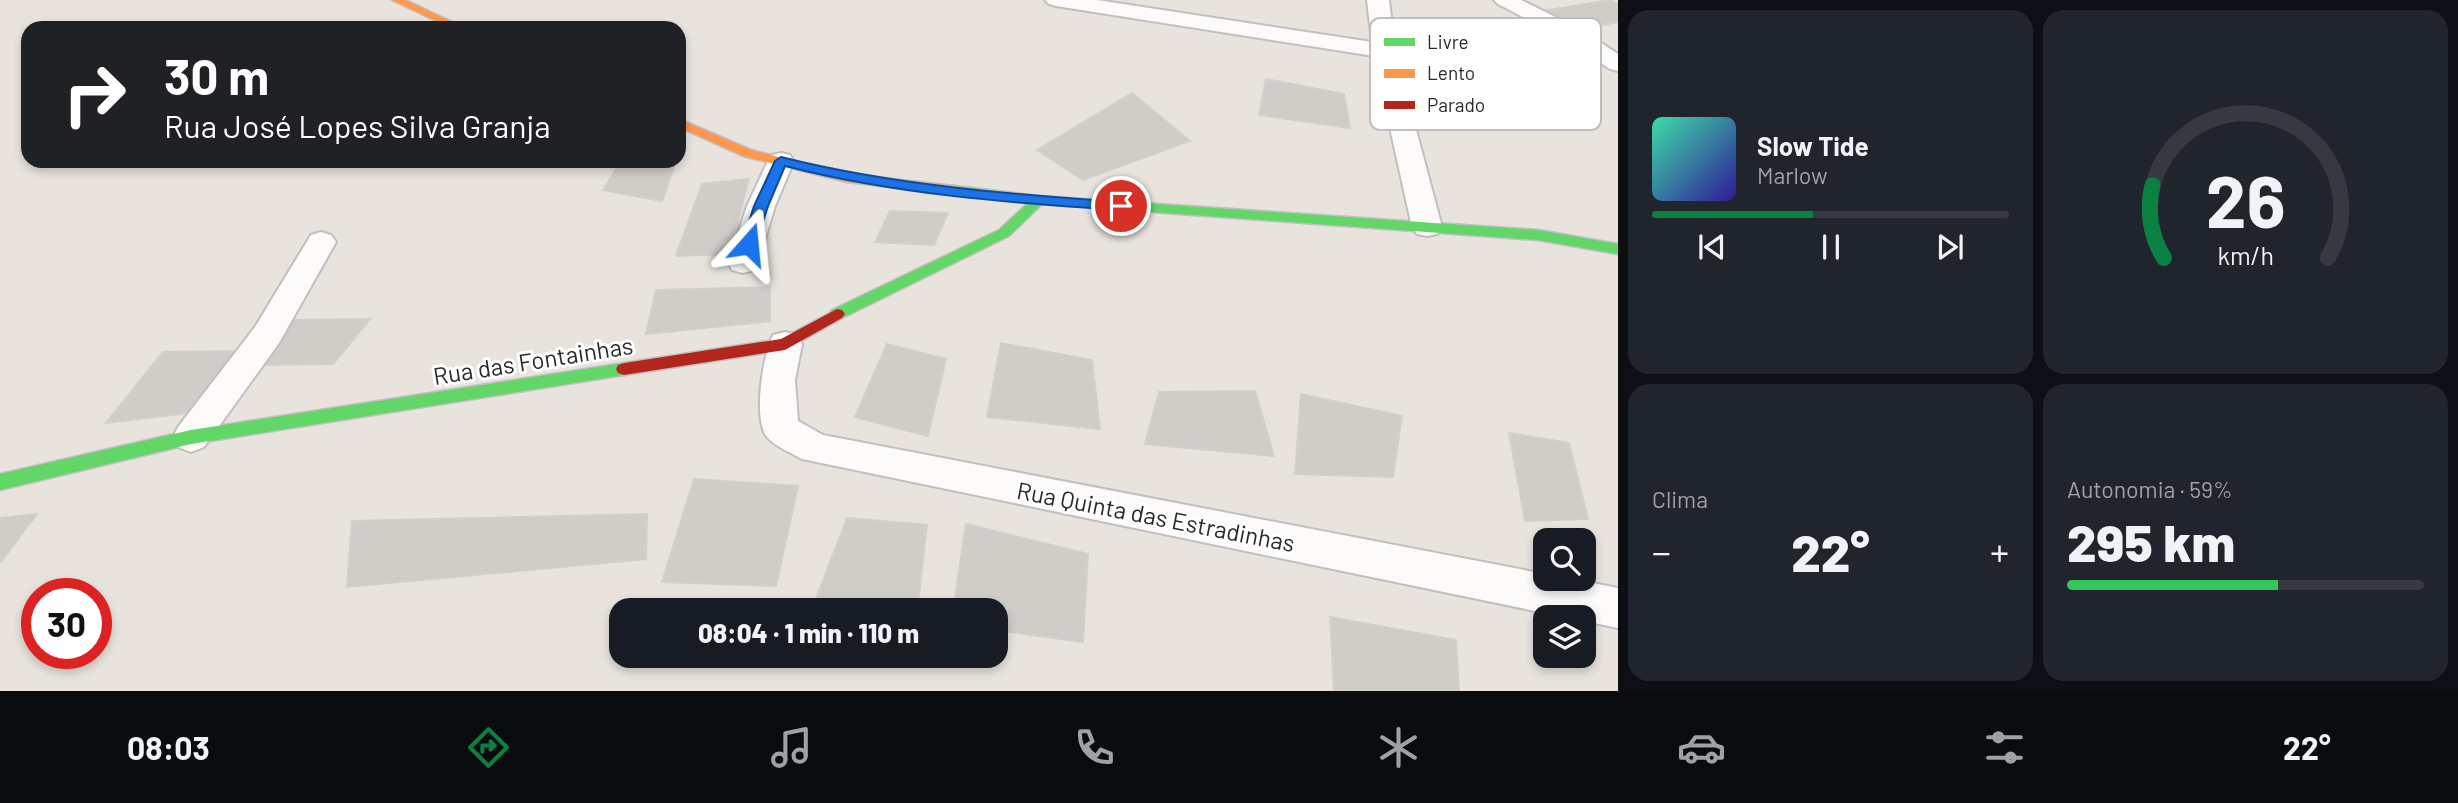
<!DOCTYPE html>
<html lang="pt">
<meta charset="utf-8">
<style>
body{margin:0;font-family:Barlow,sans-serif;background:#20242c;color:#f1f3f6;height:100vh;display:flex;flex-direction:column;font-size:26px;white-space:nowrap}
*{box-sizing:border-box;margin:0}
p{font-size:23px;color:#9ea1a6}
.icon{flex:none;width:38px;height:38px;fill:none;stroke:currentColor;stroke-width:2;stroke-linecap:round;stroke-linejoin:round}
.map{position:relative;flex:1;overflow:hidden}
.drawer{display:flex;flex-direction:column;gap:10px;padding:10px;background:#0d0f14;width:840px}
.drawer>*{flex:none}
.top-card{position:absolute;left:21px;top:21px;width:665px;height:147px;border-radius:21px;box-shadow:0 4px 10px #0003;background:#202124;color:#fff;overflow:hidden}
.controls{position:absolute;left:1533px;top:528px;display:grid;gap:14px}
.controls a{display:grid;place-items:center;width:63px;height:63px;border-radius:14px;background:#171b24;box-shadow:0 4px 10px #0003;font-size:35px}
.speed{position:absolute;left:21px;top:578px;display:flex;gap:14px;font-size:35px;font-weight:700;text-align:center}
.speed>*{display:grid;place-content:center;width:91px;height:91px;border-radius:50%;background:#171b24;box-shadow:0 4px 10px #0003;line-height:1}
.speed .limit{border:10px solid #d22;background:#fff;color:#111}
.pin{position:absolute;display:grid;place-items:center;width:60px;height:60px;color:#fff;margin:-30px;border:4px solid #fff;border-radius:50%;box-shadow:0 2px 7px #0007}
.me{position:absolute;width:77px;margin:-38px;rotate:18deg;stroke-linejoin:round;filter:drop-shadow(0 0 5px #0008)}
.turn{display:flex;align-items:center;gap:24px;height:147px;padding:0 28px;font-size:32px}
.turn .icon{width:91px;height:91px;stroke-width:2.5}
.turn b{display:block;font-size:49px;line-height:60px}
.big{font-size:52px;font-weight:800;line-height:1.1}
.drawer .card{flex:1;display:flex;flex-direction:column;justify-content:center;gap:10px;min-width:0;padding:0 24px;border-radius:21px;background:#20242c}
.drawer .dial{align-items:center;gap:0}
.dial svg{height:182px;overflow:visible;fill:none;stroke:#363941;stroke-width:7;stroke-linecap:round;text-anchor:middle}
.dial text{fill:#f1f3f6;stroke:none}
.song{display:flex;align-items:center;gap:21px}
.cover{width:84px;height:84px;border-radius:10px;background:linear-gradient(135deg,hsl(160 70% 55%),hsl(250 70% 35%))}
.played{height:7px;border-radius:4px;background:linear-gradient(90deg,#0b8043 45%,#363941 45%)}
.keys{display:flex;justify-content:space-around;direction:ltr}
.heat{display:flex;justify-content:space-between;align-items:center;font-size:38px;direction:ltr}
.charge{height:10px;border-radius:5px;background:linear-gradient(90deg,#34c759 59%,#363941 0)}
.drawer .tiles{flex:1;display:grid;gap:10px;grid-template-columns:repeat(2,1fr)}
.trip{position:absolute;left:609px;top:598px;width:399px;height:70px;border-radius:21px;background:#171b24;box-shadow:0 4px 10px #0003;font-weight:800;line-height:70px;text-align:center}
.tab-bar{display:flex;height:112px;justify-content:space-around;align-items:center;background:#090b0e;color:#9ea1a6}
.tab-bar .icon{width:49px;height:49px}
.tab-bar .on{color:#0b8043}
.tab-bar b{font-size:32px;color:#f1f3f6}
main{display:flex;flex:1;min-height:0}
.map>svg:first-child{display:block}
.building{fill:#d0cdc9;stroke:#d3cfca;stroke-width:2}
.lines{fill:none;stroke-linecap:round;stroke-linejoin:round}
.street-casing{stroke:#c1bfbf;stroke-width:4}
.fast-casing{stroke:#c1bfbf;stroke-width:3}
.slow-casing{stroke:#c1bfbf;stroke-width:3}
.jam-casing{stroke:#c1bfbf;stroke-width:3}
.street{fill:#fcfbfa;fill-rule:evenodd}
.fast{fill:#63d668;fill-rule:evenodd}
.slow{fill:#ff974d;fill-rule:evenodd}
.jam{fill:#b3261e;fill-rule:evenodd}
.route{fill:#1a73e8;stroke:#114b97;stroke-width:2}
.labels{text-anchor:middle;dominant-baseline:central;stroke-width:6;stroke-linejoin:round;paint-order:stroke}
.street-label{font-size:24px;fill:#292929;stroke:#fff}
.key{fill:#fff;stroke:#bfbfbf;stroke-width:2}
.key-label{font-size:19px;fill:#292929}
</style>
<main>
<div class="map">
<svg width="1618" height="691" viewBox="0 0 1618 691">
<rect width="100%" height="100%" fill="#e8e3dd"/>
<g class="building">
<path d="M 1610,0 L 1618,4 L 1618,22 L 1575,30 L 1542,11 Z"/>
<path d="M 1266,79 L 1344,94 L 1350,128 L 1259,115 Z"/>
<path d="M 1132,93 L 1190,141 L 1083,180 L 1037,150 Z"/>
<path d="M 621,161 L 676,161 L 662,201 L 603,190 Z"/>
<path d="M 749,179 L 729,254 L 676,256 L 702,184 Z"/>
<path d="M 890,211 L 948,213 L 934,245 L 875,242 Z"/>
<path d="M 770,287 L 770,321 L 646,334 L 656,290 Z"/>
<path d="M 370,319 L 333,364 L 261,365 L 294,320 Z"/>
<path d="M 1001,343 L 1092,360 L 1100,429 L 987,417 Z"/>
<path d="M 887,344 L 946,359 L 928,436 L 855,417 Z"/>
<path d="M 246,351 L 196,412 L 106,423 L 163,352 Z"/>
<path d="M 1255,391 L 1274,456 L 1145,444 L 1159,392 Z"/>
<path d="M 1301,394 L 1402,416 L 1393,477 L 1295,474 Z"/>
<path d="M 1509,433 L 1569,443 L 1588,519 L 1525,521 Z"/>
<path d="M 694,479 L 798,486 L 776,586 L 662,582 Z"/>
<path d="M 37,514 L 0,563 L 0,518 Z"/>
<path d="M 647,514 L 646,559 L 347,587 L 352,521 Z"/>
<path d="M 847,518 L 927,525 L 917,611 L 840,611 L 813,607 Z"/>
<path d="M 966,524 L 1088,554 L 1083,642 L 996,630 L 996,611 L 953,611 Z"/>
<path d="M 1330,617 L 1456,640 L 1459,691 L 1334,691 Z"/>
</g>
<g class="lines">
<defs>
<g id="street">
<path d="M 1045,0 L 1097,0 L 1372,42 L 1367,0 L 1389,0 L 1395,51 L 1442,227 L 1437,234 L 1427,236 L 1417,234 L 1412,227 L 1374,56 L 1056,6 L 1049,4 Z"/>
<path d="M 1494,0 L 1521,0 L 1580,29 L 1618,54 L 1618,71 L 1610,69 L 1564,39 L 1498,4 Z"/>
<path d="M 781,153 L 790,155 L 794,161 L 775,206 L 758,263 L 754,270 L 743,273 L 732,270 L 728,263 L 747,206 L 768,161 L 772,155 Z"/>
<path d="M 321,232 L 331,235 L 336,242 L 279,343 L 204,447 L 191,452 L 178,447 L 173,437 L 178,427 L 255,327 L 311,235 Z"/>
<path d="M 785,332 L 797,335 L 802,344 L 795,380 L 798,421 L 823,435 L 1545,574 L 1545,579 L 1572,579 L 1618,588 L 1618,628 L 1584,621 L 1584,618 L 1569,618 L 802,459 C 792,453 776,447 768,438 C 752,422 763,354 773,335 Z"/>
</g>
<g id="fast">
<path d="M 955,186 L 1039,196 L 1538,230 L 1618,244 L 1618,254 L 1538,240 L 1042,204 L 1009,236 L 842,318 L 832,318 L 829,314 L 832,310 L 999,230 L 1028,203 L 950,193 L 948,190 Z"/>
<path d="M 624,363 L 630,365 L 632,369 L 630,373 L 624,375 L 191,444 L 0,490 L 0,474 L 191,430 Z"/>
</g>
<g id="slow">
<path d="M 392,0 L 405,0 L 465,28 L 451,28 Z"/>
<path d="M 679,119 L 751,150 L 847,174 L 955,186 L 962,190 L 955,194 L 847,182 L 743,156 L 679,127 Z"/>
</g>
<path id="jam" d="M 837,309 L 842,310 L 845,314 L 842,318 L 785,350 L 624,375 L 618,373 L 616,369 L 618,365 L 624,363 L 781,339 Z"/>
</defs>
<use href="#street" class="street-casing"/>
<use href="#fast" class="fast-casing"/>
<use href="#slow" class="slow-casing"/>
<use href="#jam" class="jam-casing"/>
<use href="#street" class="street"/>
<use href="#fast" class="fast"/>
<use href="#slow" class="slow"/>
<use href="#jam" class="jam"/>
</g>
<path class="route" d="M 781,157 C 892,185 1007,194 1121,202 L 1128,206 L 1121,210 C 1009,203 894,194 785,166 L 768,206 L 756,244 L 754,247 L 744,247 L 742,244 L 754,206 L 775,161 Z"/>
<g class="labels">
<g class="street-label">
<text transform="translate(533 360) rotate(-9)">Rua das Fontainhas</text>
<text transform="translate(1156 516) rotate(11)">Rua Quinta das Estradinhas</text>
</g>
</g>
<rect x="1370" y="18" width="231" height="112" rx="10" class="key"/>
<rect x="1384" y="38" width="31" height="8" fill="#63d668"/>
<rect x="1384" y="69" width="31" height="9" fill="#ff974d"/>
<rect x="1384" y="101" width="31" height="8" fill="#b3261e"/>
<g class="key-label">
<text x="1427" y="49">Livre</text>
<text x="1427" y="80">Lento</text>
<text x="1427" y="112">Parado</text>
</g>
</svg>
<div class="controls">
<a><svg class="icon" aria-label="search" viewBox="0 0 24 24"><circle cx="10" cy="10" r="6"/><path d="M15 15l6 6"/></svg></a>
<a><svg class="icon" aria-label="layers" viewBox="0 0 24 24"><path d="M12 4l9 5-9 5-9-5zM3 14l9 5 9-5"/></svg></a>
</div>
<div class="speed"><div class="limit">30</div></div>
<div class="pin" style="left:1121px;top:206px;background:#d93025"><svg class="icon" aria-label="arrive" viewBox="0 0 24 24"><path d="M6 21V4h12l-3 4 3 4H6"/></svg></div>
<svg class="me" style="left:749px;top:244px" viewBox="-20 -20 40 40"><path d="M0-17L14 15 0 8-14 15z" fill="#1a73e8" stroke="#fff" stroke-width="4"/></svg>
<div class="trip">08:04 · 1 min · 110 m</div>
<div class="top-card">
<div class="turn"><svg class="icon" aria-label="right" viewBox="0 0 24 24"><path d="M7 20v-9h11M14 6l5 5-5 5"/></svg><div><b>30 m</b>Rua José Lopes Silva Granja</div></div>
</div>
</div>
<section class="drawer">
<div class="tiles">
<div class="card">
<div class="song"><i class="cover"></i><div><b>Slow Tide</b><p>Marlow</p></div></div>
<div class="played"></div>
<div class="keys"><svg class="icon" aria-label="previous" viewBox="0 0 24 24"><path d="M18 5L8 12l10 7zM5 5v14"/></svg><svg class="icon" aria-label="pause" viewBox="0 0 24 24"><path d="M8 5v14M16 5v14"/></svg><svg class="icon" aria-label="next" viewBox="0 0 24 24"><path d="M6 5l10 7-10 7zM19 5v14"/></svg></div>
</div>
<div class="card dial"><svg viewBox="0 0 100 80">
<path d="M14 69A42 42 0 1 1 86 69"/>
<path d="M14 69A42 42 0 0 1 9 37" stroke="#0b8043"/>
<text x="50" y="56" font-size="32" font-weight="700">26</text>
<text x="50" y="72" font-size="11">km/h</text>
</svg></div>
<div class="card"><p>Clima</p>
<div class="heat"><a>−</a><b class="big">22°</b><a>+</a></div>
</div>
<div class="card"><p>Autonomia · 59%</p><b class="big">295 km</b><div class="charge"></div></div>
</div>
</section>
</main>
<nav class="tab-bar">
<b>08:03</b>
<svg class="icon on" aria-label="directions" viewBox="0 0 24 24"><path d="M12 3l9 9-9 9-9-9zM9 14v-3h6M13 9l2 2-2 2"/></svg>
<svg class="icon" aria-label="music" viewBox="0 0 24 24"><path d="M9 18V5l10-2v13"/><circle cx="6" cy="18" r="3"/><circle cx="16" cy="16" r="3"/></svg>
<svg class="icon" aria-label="phone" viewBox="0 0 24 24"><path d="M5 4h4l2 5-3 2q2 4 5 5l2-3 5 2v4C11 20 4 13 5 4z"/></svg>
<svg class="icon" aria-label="climate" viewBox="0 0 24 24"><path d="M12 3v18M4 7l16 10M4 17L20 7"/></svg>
<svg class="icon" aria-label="car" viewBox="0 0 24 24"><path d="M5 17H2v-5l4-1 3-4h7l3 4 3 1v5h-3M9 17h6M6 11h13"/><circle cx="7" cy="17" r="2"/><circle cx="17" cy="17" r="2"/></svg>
<svg class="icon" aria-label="filters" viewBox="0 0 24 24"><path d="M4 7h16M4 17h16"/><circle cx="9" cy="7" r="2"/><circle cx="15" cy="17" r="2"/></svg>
<b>22°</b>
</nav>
